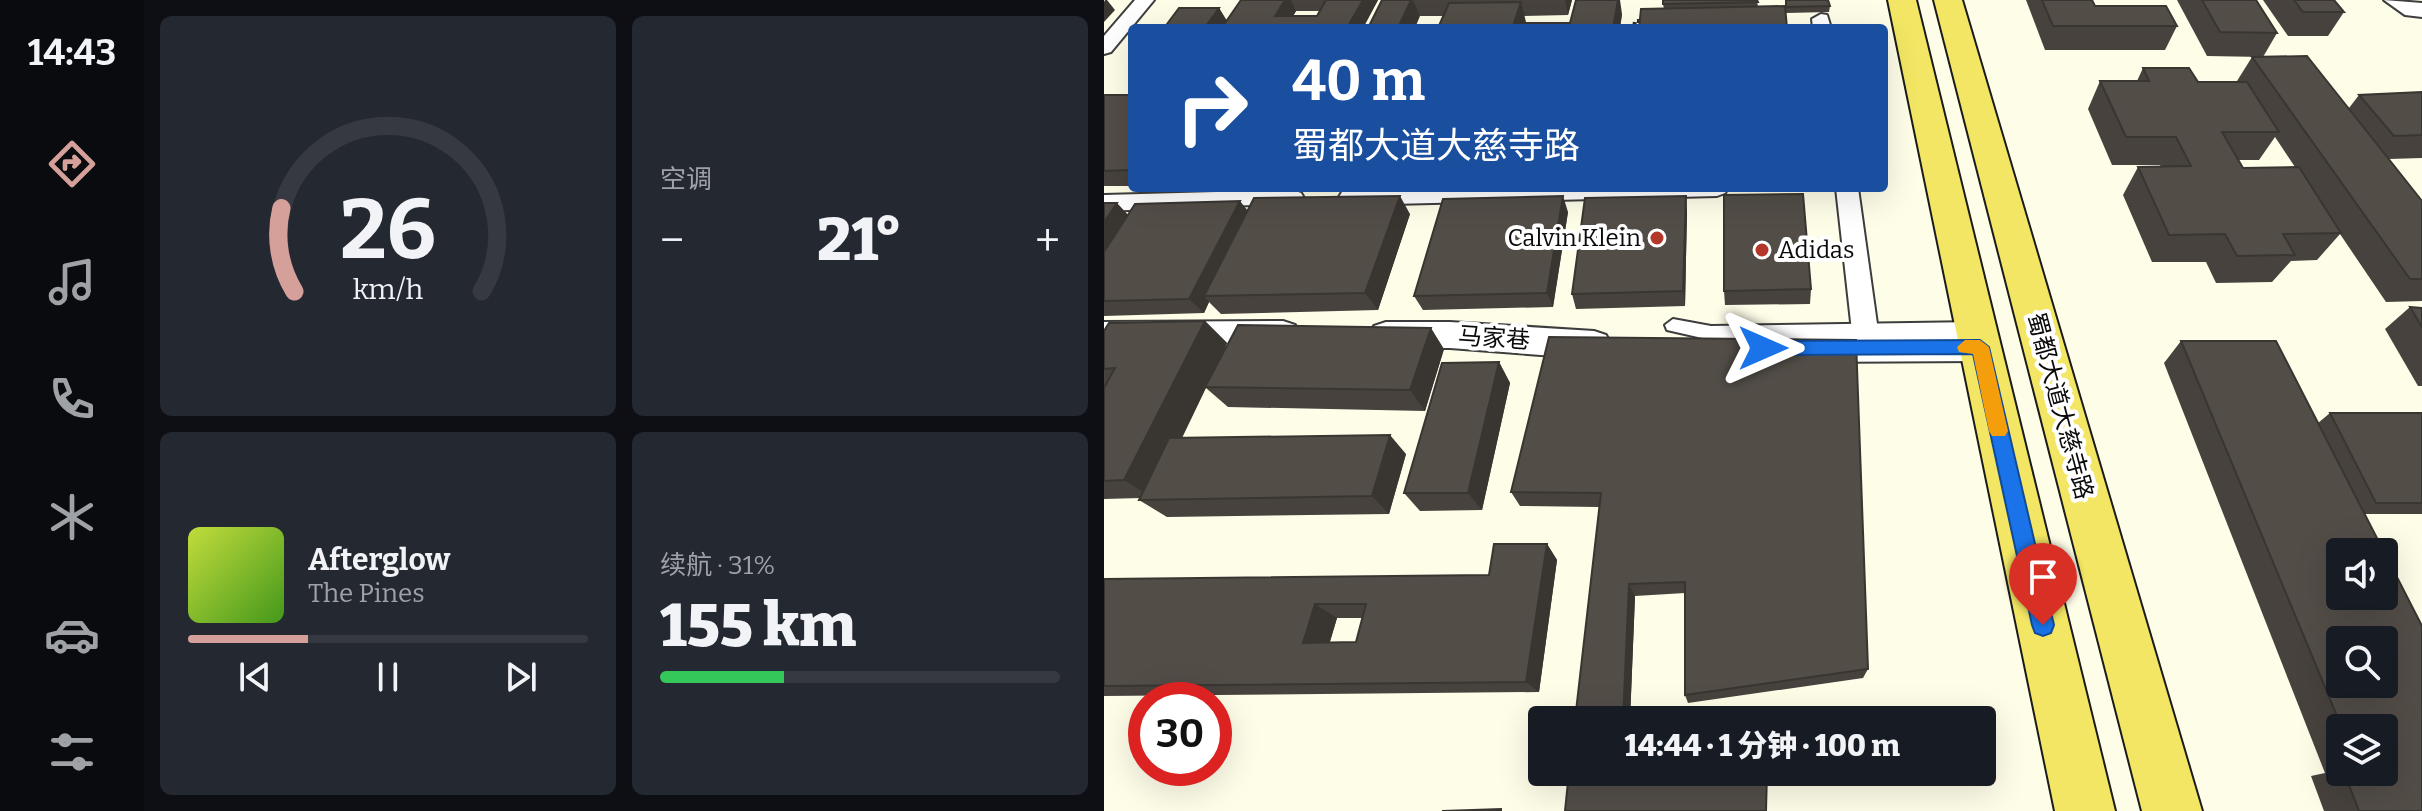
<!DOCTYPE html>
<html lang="zh">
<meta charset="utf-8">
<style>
body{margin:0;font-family:Bitter,"Noto Sans SC",serif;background:#242831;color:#f1f3f6;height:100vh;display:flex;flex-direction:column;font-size:30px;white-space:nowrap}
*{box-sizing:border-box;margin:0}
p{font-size:26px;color:#9ea1a6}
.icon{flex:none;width:44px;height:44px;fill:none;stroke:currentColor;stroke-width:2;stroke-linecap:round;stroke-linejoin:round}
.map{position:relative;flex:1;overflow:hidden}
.side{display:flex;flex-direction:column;gap:16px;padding:16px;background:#0d0f14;width:960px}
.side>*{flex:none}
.banner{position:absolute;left:24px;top:24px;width:760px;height:168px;border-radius:8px;box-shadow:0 8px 32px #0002;background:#1a4fa0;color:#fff;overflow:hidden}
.fabs{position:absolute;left:1222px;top:538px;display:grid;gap:16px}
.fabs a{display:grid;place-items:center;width:72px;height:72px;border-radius:8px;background:#171b24;box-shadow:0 8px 32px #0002;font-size:40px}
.speed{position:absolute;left:24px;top:682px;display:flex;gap:16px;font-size:40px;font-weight:700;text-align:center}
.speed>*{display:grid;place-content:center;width:104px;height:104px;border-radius:50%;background:#171b24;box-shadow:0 8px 32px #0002;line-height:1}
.speed .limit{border:12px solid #d22;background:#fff;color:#111}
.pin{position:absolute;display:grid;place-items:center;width:68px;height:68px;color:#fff;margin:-82px -34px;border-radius:50% 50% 50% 0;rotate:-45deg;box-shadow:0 0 8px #0007}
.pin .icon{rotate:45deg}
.me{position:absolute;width:88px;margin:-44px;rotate:90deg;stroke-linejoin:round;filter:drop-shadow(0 0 6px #0008)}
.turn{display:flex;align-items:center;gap:28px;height:168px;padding:0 32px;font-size:36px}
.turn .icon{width:104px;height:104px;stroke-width:2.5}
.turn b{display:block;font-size:56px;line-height:68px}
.big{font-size:60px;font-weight:800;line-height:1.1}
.side .widget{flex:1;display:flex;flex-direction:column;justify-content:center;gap:12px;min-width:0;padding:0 28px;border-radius:12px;background:#242831}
.side .dial{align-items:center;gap:0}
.dial svg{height:208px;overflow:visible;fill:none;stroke:#363941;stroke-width:7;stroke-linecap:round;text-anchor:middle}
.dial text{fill:#f1f3f6;stroke:none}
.song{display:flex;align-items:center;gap:24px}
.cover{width:96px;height:96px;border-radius:12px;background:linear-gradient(135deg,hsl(70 70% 55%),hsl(100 70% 35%))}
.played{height:8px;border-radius:4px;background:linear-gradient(90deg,#d59f9a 30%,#363941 30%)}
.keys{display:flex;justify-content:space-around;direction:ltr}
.heat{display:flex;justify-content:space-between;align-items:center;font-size:44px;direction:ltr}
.charge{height:12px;border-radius:6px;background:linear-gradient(90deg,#34c759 31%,#363941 0)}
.side .tiles{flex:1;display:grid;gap:16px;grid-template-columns:repeat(2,1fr)}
.trip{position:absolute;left:424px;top:706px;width:468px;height:80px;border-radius:8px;background:#171b24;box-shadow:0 8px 32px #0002;font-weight:800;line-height:80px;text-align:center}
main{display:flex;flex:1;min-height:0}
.dock{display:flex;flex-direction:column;width:144px;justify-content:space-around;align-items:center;background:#090b0e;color:#9ea1a6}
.dock .icon{width:56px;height:56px}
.dock .current{color:#d59f9a}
.dock b{font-size:36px;color:#f1f3f6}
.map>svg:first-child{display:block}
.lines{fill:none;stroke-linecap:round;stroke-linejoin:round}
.service-casing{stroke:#3d3d3d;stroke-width:4}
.pedestrian-casing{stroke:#3d3d3d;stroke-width:4}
.minor-casing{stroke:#3d3d3d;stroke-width:4}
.primary-casing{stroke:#1b1b1b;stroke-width:4}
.path{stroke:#2c2c2c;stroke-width:4;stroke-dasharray:6 3;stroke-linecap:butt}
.service{fill:#fff;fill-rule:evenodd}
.pedestrian{fill:#fff;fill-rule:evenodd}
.minor{fill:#fff;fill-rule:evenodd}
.primary{fill:#f2e664;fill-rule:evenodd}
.wall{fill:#47423d;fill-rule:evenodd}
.shaded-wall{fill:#393632}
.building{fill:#524d47;stroke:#393632;stroke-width:2;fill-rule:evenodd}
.route{fill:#1a73e8;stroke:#114b97;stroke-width:2}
.slow{fill:#f59e0b}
.poi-dot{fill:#b3382a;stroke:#fff;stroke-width:3}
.labels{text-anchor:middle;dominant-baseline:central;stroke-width:8;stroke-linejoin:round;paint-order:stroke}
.poi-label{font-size:24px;fill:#0a0a0a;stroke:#fff;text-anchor:end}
.street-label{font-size:24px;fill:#0a0a0a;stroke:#fff}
</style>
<main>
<nav class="dock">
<b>14:43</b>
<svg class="icon current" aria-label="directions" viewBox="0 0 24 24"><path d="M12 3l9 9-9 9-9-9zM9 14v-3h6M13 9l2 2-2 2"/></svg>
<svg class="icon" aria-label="music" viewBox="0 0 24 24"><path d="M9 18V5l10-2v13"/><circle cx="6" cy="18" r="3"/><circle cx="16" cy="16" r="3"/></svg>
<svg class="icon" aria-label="phone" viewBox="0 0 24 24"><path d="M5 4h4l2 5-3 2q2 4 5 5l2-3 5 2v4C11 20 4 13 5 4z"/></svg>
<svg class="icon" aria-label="climate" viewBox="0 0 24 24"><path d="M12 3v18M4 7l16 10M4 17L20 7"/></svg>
<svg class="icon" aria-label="car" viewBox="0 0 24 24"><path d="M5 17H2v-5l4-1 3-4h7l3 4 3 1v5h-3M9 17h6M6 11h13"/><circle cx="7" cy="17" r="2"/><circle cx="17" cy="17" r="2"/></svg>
<svg class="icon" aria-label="filters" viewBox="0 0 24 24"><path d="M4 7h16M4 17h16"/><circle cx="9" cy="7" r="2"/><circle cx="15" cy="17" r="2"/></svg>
</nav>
<section class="side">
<div class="tiles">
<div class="widget dial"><svg viewBox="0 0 100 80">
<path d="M14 69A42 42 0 1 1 86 69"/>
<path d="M14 69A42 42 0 0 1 9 37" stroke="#d59f9a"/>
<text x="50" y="56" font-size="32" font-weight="700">26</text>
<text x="50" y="72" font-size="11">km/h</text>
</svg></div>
<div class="widget"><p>空调</p>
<div class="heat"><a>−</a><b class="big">21°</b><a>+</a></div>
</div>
<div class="widget">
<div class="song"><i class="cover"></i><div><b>Afterglow</b><p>The Pines</p></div></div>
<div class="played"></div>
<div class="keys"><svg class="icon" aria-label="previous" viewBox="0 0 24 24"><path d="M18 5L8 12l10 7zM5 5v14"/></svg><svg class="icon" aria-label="pause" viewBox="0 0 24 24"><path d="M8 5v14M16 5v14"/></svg><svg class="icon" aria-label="next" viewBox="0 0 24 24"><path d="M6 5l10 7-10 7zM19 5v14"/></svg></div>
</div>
<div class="widget"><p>续航 · 31%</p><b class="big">155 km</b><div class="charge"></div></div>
</div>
</section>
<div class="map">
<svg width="1318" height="811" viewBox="0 0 1318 811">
<rect width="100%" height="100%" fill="#fefde8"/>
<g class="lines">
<defs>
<path id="service" d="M 569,319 L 607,326 L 872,322 L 880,329 L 872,336 L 607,340 L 563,330 L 561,325 Z"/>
<g id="pedestrian">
<path d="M 31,0 L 50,0 L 7,52 L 0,54 L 0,36 Z"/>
<path d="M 717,14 L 723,15 L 727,28 L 709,28 L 708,19 Z"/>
<path d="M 298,188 L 624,188 L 621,193 L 613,196 L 246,205 L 238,202 L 235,197 L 238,192 L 246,189 Z"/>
<path d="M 732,188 L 754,188 L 774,331 L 770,338 L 761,341 L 752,338 L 748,331 Z"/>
<path d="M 189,190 L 197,193 L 200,198 L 197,203 L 0,211 L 0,195 Z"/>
</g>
<g id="minor">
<path d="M 1280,0 L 1318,3 L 1318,17 L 1301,15 Z"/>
<path d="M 179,321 L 191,325 L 196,334 L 191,343 L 179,347 L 0,348 L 0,322 Z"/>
<path d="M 282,322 L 346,322 L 490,331 L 502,335 L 507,345 L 502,355 L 490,359 L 346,348 L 282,348 L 270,344 L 265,335 L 270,326 Z"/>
<path d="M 876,333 L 888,337 L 893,347 L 888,357 L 876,361 L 706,362 L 694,358 L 689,348 L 694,338 L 706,334 Z"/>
</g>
<g id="primary">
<path d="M 784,0 L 812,0 L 1011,811 L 951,811 Z"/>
<path d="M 830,0 L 858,0 L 1098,811 L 1038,811 Z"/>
</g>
</defs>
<use href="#service" class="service-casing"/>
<use href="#pedestrian" class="pedestrian-casing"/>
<use href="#minor" class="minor-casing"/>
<use href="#primary" class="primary-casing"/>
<path class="path" d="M 530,28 L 531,21 L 539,21"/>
<use href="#service" class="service"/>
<use href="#pedestrian" class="pedestrian"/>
<use href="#minor" class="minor"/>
<use href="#primary" class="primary"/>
</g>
<g class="wall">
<path d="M 137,0 L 274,0 L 259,28 L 43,28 L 60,28 L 115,8 L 123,21 ZM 192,11 L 216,11 L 213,16 L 189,16 Z"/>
<path d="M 278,0 L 468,0 L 464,15 L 420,16 L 421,23 L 466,23 L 518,14 L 516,28 L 334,28 L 339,16 L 316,16 Z"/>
<path d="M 653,0 L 654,7 L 560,9 L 559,4 Z"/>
<path d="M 681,0 L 726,6 L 725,12 L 682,13 Z"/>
<path d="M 922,0 L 988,0 L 991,6 L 1073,26 L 1061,50 L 941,50 Z"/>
<path d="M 1073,0 L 1152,0 L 1173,33 L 1159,57 L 1103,56 Z"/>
<path d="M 1159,0 L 1230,0 L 1240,12 L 1224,36 L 1184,36 Z"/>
<path d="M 1148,57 L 1245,108 L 1255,95 L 1318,92 L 1318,158 L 1285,159 L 1318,201 L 1318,301 L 1282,302 L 1236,234 L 1213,260 L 1187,261 L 1168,282 L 1112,283 L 1102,262 L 1048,262 L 1019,195 L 1034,167 L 1057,167 L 1056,165 L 1008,165 L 984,109 L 996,81 L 1033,81 L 1039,68 L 1094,82 L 1133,81 ZM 1171,137 L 1191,167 L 1139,168 L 1134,160 L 1155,160 Z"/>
<rect x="0" y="95" width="28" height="91"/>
<path d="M 0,203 L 24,215 L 143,211 L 306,214 L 274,310 L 117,314 L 105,302 L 100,313 L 0,316 Z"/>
<path d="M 583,211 L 581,306 L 472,309 L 468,294 Z"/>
<path d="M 464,212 L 449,307 L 319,310 L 310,296 Z"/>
<path d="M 707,289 L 706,304 L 621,305 L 620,291 Z"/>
<path d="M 1306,307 L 1318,308 L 1318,386 L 1314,386 L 1281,329 Z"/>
<path d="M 101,321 L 123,343 L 114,363 L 340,349 L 321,411 L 124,407 L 102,388 L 78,438 L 302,454 L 285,514 L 63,517 L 35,500 L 36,498 L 0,499 L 0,331 Z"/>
<path d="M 445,337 L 764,669 L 759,678 L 584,703 L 581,695 L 581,593 L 531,596 L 526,720 L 471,720 L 495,507 L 416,506 L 407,492 Z"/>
<path d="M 1077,341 L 1214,423 L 1226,413 L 1318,413 L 1318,514 L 1261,514 L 1318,811 L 1220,811 L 1207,776 L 1221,773 L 1060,363 ZM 1236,728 L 1280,728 L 1280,772 L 1236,772 Z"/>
<path d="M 395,362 L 406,383 L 378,510 L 316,511 L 300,493 Z"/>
<path d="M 443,544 L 453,560 L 435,692 L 0,696 L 0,579 L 385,575 ZM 233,618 L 258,618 L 252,642 L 226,642 Z"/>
</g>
<g class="shaded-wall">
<path d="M 1,0 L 3,0 L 11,10 L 0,22 L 0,2 Z"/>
<path d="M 181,0 L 187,0 L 192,11 L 182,28 L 171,16 Z"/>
<path d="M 259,0 L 274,0 L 259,28 L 243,28 Z"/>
<path d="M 307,0 L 309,0 L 316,16 L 311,28 L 294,28 Z"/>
<path d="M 461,0 L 468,0 L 464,15 Z"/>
<path d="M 514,0 L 516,0 L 518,14 L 516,28 L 509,28 Z"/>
<path d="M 417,2 L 422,22 L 420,28 L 410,23 Z"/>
<path d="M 115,8 L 124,23 L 121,28 L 102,26 Z"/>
<path d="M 296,196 L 306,214 L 274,310 L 261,293 Z"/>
<path d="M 459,196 L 464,212 L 449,307 L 443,293 Z"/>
<path d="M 582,196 L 583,211 L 581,306 L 579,291 Z"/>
<path d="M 136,201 L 148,216 L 100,296 L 105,302 L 100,313 L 85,299 Z"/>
<path d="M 13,203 L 27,218 L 0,261 L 0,222 Z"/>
<path d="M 101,321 L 123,343 L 49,498 L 20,480 Z"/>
<path d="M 327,328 L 340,349 L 321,411 L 306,390 Z"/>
<path d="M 395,362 L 406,383 L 378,510 L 364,493 Z"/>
<path d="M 286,435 L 302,454 L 285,514 L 268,496 Z"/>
<path d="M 443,544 L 453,560 L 435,692 L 422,682 Z"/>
<path d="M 525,584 L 531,596 L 526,720 L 519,720 Z"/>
<path d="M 211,604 L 233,618 L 222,654 L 199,643 Z"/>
</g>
<g class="building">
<path d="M 137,0 L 181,0 L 171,16 L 213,16 L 222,0 L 259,0 L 243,28 L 43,28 L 60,28 L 75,8 L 115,8 L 102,26 L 119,26 Z"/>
<path d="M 278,0 L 307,0 L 294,28 L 264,28 Z"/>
<path d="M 472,0 L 514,0 L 509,28 L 328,28 L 334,28 L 345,3 L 417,2 L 410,23 L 466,23 Z"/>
<path d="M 559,0 L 653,0 L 654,2 L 559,4 Z"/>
<path d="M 682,0 L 724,0 L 726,6 L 682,7 Z"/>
<path d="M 938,0 L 988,0 L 991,6 L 1062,6 L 1073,26 L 949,26 Z"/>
<path d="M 1098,0 L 1152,0 L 1173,33 L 1116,32 Z"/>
<path d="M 1190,0 L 1230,0 L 1240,12 L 1199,12 Z"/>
<path d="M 681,6 L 683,28 L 535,28 L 537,9 Z"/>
<path d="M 1203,56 L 1318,201 L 1318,279 L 1306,279 L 1148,57 Z"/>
<path d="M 1039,68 L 1085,68 L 1094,82 L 1143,82 L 1175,132 L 1118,132 L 1139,168 L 1195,167 L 1237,233 L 1179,234 L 1191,255 L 1133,256 L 1121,234 L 1065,235 L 1034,167 L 1087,166 L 1072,137 L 1022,137 L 996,81 L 1045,81 Z"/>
<path d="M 1318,92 L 1318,135 L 1290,136 L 1255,95 Z"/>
<path d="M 0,95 L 28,95 L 28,170 L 0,171 Z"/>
<path d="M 699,194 L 707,289 L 620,291 L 620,195 Z"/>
<path d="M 296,196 L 261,293 L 100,296 L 150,198 Z"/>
<path d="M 459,196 L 443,293 L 310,296 L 339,199 Z"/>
<path d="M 582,196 L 579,291 L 468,294 L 481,198 Z"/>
<path d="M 136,201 L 85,299 L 0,301 L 0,252 L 31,204 Z"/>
<path d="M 0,203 L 13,203 L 0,222 Z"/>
<path d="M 1306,307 L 1318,308 L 1318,327 Z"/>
<path d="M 101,321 L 20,480 L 0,481 L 0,388 L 11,368 L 0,369 L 0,331 L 5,323 Z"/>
<path d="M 134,325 L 327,328 L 306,390 L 101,387 Z"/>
<path d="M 445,337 L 752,340 L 764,669 L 581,695 L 581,582 L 525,584 L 519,720 L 471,720 L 497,493 L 407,492 Z"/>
<path d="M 1077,341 L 1172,341 L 1318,626 L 1318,811 L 1255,811 L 1240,772 L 1280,772 L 1280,728 L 1238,728 ZM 1236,552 L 1280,552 L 1280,596 L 1236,596 ZM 1236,640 L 1280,640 L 1280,684 L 1236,684 Z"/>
<path d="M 395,362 L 364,493 L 300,493 L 338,363 Z"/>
<path d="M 1226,413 L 1318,413 L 1318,503 L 1272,503 Z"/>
<path d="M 286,435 L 268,496 L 35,500 L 65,438 Z"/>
<path d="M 390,544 L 443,544 L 422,682 L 0,686 L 0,579 L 385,575 ZM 211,604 L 262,604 L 252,642 L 199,643 Z"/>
<path d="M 465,772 L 663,772 L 662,811 L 461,811 Z"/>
<path d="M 397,809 L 397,811 L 338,811 Z"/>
</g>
<path class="route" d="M 876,340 L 885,347 L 950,625 L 947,633 L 939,636 L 931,633 L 928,625 L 869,354 L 659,355 L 650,348 L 659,341 Z"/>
<path class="slow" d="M 861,340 L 876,340 L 885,347 L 904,431 L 901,436 L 888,436 L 885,431 L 869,354 L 855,352 L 853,347 Z"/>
<g class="poi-dot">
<circle cx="553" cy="238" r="8"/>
<circle cx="658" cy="250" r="8"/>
</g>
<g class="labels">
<g class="poi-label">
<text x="537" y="238">Calvin Klein</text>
<text x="674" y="250" text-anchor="start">Adidas</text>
</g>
<g class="street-label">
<text transform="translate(390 338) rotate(4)">马家巷</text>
<text transform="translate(956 406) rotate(75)">蜀都大道大慈寺路</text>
</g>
</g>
</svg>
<div class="fabs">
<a><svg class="icon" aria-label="sound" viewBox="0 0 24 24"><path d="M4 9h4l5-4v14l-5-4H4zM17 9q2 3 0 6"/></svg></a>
<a><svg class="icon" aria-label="search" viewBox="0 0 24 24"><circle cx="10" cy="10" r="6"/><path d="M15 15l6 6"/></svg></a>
<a><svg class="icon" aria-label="layers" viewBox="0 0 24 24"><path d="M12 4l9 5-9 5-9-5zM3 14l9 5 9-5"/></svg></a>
</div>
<div class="speed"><div class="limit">30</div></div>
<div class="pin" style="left:939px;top:625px;background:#d93025"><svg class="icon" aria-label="arrive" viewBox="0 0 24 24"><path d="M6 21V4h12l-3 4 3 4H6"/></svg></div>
<svg class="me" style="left:659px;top:348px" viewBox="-20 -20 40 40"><path d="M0-17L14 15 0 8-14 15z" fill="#1a73e8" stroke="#fff" stroke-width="4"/></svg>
<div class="trip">14:44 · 1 分钟 · 100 m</div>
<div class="banner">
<div class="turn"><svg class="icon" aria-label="right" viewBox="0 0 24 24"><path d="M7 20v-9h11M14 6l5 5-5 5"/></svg><div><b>40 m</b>蜀都大道大慈寺路</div></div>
</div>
</div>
</main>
